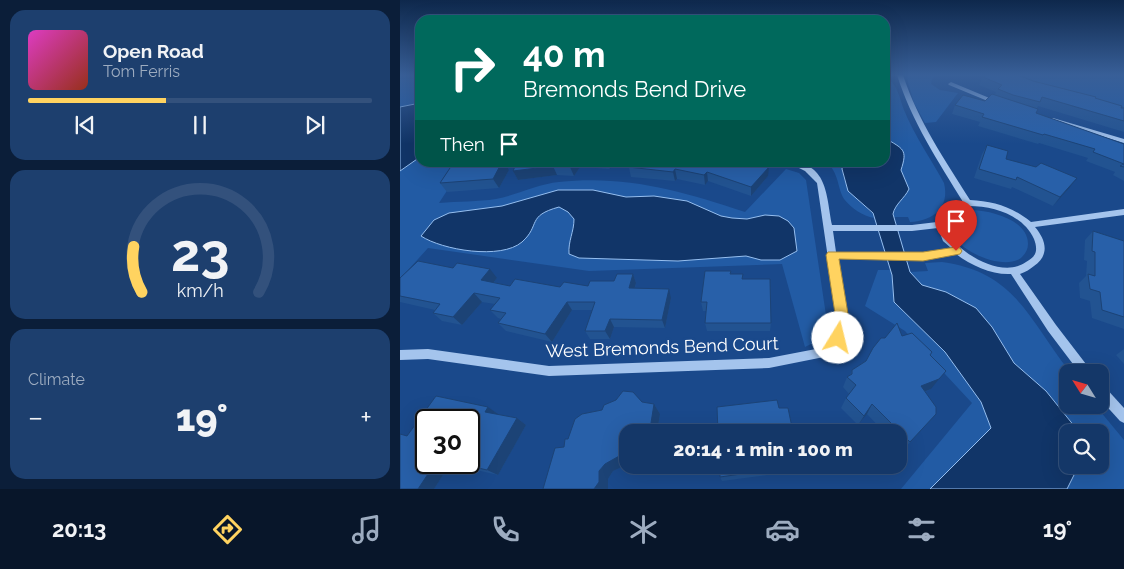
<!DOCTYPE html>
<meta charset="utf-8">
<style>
body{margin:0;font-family:Raleway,sans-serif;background:#1d3f6e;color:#f1f3f6;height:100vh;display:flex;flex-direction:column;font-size:19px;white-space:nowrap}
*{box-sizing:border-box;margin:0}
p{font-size:16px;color:#9dacc0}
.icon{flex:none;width:28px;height:28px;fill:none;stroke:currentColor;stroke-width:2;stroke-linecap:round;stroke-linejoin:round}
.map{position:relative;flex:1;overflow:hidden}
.drawer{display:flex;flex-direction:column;gap:10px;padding:10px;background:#0b1e39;width:400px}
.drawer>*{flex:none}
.hud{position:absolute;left:15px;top:15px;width:475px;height:152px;border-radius:15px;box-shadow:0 5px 20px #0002,0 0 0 1px #33517c;background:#00695c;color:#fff;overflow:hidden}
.needle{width:32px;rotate:307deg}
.fabs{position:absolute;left:659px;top:364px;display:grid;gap:10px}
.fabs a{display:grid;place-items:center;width:50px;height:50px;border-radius:10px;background:#143768;box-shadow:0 5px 20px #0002,0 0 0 1px #33517c;font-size:25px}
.speed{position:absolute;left:15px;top:409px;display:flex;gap:10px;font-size:25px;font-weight:700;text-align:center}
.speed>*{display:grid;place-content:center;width:65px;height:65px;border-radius:50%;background:#143768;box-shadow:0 5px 20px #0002,0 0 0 1px #33517c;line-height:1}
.speed .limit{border:2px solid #111;border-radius:8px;background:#fff;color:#111}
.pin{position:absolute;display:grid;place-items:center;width:42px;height:42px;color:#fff;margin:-51px -21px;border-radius:50% 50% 50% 0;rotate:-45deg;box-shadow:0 0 5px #0007}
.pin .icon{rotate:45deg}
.me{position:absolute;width:55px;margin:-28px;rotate:9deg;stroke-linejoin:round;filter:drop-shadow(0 0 4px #0008)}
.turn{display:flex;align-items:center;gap:18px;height:105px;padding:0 25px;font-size:22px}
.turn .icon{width:65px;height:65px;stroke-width:2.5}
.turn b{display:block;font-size:35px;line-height:42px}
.then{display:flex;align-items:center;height:48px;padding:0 25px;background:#0003;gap:10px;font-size:19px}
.big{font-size:38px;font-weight:800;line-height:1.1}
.drawer .widget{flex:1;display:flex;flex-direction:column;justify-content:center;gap:8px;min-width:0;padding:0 18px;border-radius:15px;background:#1d3f6e}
.drawer .dial{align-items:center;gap:0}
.dial svg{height:130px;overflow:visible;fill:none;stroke:#33517c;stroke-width:7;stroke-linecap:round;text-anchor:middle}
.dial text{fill:#f1f3f6;stroke:none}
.song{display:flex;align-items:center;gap:15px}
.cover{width:60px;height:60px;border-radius:8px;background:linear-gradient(135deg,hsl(310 70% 55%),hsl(10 70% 35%))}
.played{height:5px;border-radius:2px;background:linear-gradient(90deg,#ffd360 40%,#33517c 40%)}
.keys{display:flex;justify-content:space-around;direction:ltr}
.heat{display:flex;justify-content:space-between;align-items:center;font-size:28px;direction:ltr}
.trip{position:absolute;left:219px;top:424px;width:288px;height:50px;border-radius:15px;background:#143768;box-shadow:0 5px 20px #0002,0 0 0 1px #33517c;font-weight:800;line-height:50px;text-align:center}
.tab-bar{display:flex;height:80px;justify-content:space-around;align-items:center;background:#08162a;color:#9dacc0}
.tab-bar .icon{width:35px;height:35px}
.tab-bar .selected{color:#ffd360}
.tab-bar b{font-size:22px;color:#f1f3f6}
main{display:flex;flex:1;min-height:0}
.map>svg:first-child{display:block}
.green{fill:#225ba4}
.water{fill:#113568;stroke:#96bff0}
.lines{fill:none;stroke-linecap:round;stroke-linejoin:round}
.minor{fill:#a4c4ed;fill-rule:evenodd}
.wall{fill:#225391;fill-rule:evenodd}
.shaded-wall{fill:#1c4376}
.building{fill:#2860a9;stroke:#1c4376}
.route{fill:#ffd360;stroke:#a6893e}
.labels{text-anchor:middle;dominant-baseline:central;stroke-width:5;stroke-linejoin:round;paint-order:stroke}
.near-street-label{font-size:18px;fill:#fff;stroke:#1a498b}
</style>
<main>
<section class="drawer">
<div class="widget">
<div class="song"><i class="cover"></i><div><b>Open Road</b><p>Tom Ferris</p></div></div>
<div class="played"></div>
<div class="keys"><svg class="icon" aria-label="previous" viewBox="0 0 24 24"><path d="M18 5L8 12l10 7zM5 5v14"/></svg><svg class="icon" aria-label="pause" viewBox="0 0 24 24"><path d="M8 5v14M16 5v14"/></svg><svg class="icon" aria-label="next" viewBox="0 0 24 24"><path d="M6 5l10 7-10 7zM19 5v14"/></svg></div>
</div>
<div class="widget dial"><svg viewBox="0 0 100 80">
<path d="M14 69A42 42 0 1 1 86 69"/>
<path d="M14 69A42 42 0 0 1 9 41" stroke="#ffd360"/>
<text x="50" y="56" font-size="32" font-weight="700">23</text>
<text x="50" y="72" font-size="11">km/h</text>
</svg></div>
<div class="widget"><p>Climate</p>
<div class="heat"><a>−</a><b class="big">19°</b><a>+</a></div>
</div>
</section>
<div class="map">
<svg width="724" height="489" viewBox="0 0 724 489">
<rect width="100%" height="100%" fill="#1a498b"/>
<g class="green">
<path d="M 0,75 L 20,75 L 20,103 L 0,107 Z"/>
<path d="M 506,75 L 543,75 L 534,77 L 532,79 L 531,84 L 540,90 L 558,93 L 536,122 L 525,123 L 514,103 Z"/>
<path d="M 613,75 L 724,75 L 724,108 L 717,106 Z"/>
<path d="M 485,77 C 497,82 500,99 504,110 C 514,135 531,159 544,183 C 550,207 534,221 510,222 L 508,217 L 494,217 C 493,205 504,199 509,189 L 501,170 C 508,149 502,149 485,138 Z"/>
<path d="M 20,157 L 20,162 L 65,163 L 39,203 C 58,201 78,202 96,199 C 117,195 138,184 159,182 C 227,175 281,191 345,212 L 386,169 L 399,173 L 406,180 L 427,322 L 425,337 L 405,347 L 382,264 L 189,271 L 28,248 L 0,279 L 0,171 Z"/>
<path d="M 428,163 L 443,163 C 440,187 456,198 472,213 L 474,218 C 463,216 451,208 444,199 C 437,187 440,177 428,163 Z"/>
<path d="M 573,210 C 592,211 628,220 628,244 C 628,250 625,254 621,258 C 605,270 564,254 555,237 C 552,231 553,225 554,218 L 562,212 Z"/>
<path d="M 542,262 C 616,272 629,320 670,372 L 668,372 L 668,405 L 695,405 L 724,440 L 724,489 L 667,489 L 679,465 L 700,465 L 700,432 L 679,432 L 646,391 L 614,363 L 592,327 L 546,292 L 522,285 L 510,272 L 528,271 L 525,263 Z"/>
<path d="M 478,270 L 491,270 L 494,302 L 545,352 L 581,402 L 591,428 L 530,489 L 501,489 L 572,403 L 505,331 L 465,306 Z"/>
</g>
<g class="water">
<path d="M 20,103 L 20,157 L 0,171 L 0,107 Z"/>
<path d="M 485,138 C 503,149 508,149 501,170 L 509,189 C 505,198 495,204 493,214 L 510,272 L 522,285 L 546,292 L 576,308 L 592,327 L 614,363 L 646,391 L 679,432 L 668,432 L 668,465 L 679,465 L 667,489 L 530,489 L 591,428 L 581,402 L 545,352 L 494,302 L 492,275 L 473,213 L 448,191 L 442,169 L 443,163 L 485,162 Z"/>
<path d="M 158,190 L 193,190 L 226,197 L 254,196 L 287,201 L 321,216 L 332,218 L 347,219 L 365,215 L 379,216 L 388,221 L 394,228 L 397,251 L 380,260 L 361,260 L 346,256 L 278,261 L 179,258 L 169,254 C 168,241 174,232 174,219 L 168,212 L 159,207 C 126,216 141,225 122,242 C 101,260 42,250 21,236 L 34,220 L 49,213 L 102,206 Z"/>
</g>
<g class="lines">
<g class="minor">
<path d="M 497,75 L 503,75 C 518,121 545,160 570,200 C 593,201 613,207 631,222 L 724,209 L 724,215 L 635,227 C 646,240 650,255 634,266 C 630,269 626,272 620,274 L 656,325 L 689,368 L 690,372 L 679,372 L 648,331 L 611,274 C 592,275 572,266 556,254 L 523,259 L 437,258 L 447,320 L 441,341 L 428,356 L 424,357 L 369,368 L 149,376 L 28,359 L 0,360 L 0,350 L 28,349 L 149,366 L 369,358 L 421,348 L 432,335 L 437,320 L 417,183 L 405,171 L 387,162 C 428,162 426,194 432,225 L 512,225 L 537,222 L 544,210 L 563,202 C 538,161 512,122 497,75 ZM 569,206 C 594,206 623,215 634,239 C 636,244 637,250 635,254 C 633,258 629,260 626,262 C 604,278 566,257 551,238 C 548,234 547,229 545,224 L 550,213 ZM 538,228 L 543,241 L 551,248 L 523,253 L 436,252 L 433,231 L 512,231 Z"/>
<path d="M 551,82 L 599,102 L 600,103 L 595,104 L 549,85 L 548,84 Z"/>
<path d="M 653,118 L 724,139 L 724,143 L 651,121 L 651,119 Z"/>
<path d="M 700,384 L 704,386 L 724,408 L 724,423 L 720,421 L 700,399 Z"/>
</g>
</g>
<g class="wall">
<path d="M 583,77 L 633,81 L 695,98 L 724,108 L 724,132 L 638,106 L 637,108 L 636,113 L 724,144 L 724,181 L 713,175 L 715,172 L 686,161 L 688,158 L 639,143 L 638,144 L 578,126 L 580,122 L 552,114 L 555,105 L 585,101 L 595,95 L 596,92 L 579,85 Z"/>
<path d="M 587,145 L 606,159 L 677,178 L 653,206 L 612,187 L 611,189 L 574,178 L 582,154 Z"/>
<path d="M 54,162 L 104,162 L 109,170 L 99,188 L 47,192 L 40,183 Z"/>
<path d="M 117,162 L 356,162 L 368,176 L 351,196 L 308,181 L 305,185 L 277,179 L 275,181 L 231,177 L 229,168 L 211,166 L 210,169 L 180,167 L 174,176 L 157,175 L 118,180 L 113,171 Z"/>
<path d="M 693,231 L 724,241 L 724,329 L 692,318 L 690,301 L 680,298 L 679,283 L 686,276 L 687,261 L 684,260 L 685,240 Z"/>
<path d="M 331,271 L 331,274 L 343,279 L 371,323 L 370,331 L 307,331 L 305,323 L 306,311 L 303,311 L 301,302 Z"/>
<path d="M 233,274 L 236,283 L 235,288 L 271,298 L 265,328 L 214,327 L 210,339 L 190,339 L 185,331 L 192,310 L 172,310 L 152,342 L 106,331 L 98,323 L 101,319 L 98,318 L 90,310 L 95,304 L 82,302 L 62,325 L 42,321 L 33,313 L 35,310 L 0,302 L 0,278 L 97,278 L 94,282 L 110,286 L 160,287 L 188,286 L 214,281 Z"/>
<path d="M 502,336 L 530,355 L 531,389 L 525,392 L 536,414 L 502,451 L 498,446 L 498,432 L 484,432 L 467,414 L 458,425 L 441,408 L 446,398 L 449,394 L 443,387 L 447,377 L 450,375 L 452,370 Z"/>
<path d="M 724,349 L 724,364 L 716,355 Z"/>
<path d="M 36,396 L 88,407 L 97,414 L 117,418 L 126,425 L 98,475 L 50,464 L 34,489 L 0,489 L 0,434 L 7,436 ZM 26,420 L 69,420 L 69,462 L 26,462 Z"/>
<path d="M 242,402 L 254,404 L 260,414 L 257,432 L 228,432 L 228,465 L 250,465 L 250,467 L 242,472 L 232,473 L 225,465 L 213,471 L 208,479 L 208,489 L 143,489 L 168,439 Z"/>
<path d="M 398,466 L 397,471 L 322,481 L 320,477 Z"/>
</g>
<g class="shaded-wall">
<path d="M 102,162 L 104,162 L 109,170 L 99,188 L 93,179 Z"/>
<path d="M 173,162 L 178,162 L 180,167 L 174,176 L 170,167 Z"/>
<path d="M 207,162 L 210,162 L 211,166 L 210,169 Z"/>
<path d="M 153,166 L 157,175 L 118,180 L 113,171 Z"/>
<path d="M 369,167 L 368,176 L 351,196 L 351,187 Z"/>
<path d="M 275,169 L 277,179 L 275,181 L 273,172 Z"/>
<path d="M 307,172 L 308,181 L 305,185 L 304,175 Z"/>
<path d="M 677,178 L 670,187 L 653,206 L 660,197 Z"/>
<path d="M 90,269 L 97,278 L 88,289 L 81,280 Z"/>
<path d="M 233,274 L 236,283 L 232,297 L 229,288 Z"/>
<path d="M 269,289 L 271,298 L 265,328 L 262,320 Z"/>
<path d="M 74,293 L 82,302 L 62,325 L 53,317 Z"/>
<path d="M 167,302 L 172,310 L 152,342 L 145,334 Z"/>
<path d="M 210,319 L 214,327 L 210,339 L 205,331 Z"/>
<path d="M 539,379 L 531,389 L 513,396 L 521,386 Z"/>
<path d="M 254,404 L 260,414 L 257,432 L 247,432 Z"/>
<path d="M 472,404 L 467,414 L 458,425 Z"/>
<path d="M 88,407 L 98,414 L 95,418 L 85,412 Z"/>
<path d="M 117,418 L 126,425 L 98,475 L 87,470 Z"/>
<path d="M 221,455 L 228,464 L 213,471 L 208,479 L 208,489 L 194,489 L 199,471 L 205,464 Z"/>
<path d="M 36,462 L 46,462 L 50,464 L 34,489 L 18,489 Z"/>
<path d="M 236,465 L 250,465 L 250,467 L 242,472 Z"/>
</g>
<g class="building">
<path d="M 586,75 L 618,75 L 633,81 L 696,97 L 695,98 L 722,106 L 721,108 L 724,108 L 724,121 L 642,97 L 640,102 L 613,95 L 598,89 L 602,85 L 583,77 Z"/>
<path d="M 592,94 L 638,109 L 636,113 L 724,144 L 724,167 L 720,166 L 724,164 L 693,152 L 695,149 L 644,134 L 643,135 L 582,117 L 584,114 L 555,105 L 563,95 L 585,101 Z"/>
<path d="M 587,145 L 608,151 L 606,159 L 636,167 L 641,163 L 677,178 L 660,197 L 617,177 L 616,180 L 579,169 Z"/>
<path d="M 54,162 L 102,162 L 93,179 L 40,183 Z"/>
<path d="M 117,162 L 173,162 L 170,167 L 153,166 L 113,171 Z"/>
<path d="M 232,162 L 356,162 L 369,167 L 351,187 L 307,172 L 304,175 L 275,169 L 273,172 L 228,167 Z"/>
<path d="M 693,231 L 724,241 L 724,317 L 702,310 L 700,292 L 690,289 L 688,274 L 695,276 L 695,252 L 692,251 Z"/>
<path d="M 18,261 L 53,268 L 57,263 L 90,269 L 81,280 L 110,286 L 115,279 L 160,287 L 164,282 L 188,286 L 190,281 L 214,281 L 217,274 L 233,274 L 229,288 L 269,289 L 262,320 L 210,319 L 205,331 L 185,331 L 195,302 L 167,302 L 145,334 L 98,323 L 106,313 L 90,310 L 100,298 L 74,293 L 53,317 L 33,313 L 40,304 L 0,296 L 0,278 Z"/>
<path d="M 305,271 L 331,271 L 330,274 L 343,274 L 342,279 L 370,279 L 371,323 L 305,323 L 307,302 L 301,302 Z"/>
<path d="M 497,323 L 502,336 L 512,333 L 532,352 L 530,355 L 546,371 L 539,379 L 521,386 L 536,407 L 536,414 L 510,442 L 472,404 L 464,416 L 446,398 L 456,385 L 447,377 L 452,374 L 452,370 L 466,361 L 473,348 L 481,338 L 485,338 Z"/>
<path d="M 223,391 L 233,392 L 242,402 L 254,404 L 251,423 L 247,432 L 228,432 L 228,465 L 231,465 L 225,466 L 221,455 L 205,464 L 199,471 L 199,482 L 194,489 L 143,489 L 155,448 L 164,447 L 165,439 L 168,439 L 175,419 L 182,414 L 202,410 L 204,405 L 216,400 Z"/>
<path d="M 36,396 L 88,407 L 85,412 L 117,418 L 87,470 L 53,462 L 69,462 L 69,420 L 26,420 L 26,462 L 36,462 L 18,489 L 0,489 L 0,434 L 7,436 Z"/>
<path d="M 377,400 L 379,408 L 388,408 L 393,432 L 318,432 L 317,407 Z"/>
<path d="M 320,465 L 398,465 L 398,466 L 320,477 Z"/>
</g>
<linearGradient id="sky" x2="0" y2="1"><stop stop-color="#0e284c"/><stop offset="0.52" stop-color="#385f98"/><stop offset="1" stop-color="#385f98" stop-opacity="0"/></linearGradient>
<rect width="724" height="144" fill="url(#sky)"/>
<path class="route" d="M 556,247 L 560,248 L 562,251 L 560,254 L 523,261 L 439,259 L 449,320 L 442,343 L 438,344 L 433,343 L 431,338 L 436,320 L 426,255 L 428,252 L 523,252 Z"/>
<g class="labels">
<g class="near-street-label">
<text transform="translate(262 347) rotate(-2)">West Bremonds Bend Court</text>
</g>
</g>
</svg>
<div class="fabs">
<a><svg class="needle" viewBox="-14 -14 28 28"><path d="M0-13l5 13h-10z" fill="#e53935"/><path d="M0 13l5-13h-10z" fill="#9dacc0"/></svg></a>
<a><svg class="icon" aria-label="search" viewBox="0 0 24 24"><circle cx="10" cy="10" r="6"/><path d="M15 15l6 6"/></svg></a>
</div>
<div class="speed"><div class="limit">30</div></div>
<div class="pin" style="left:556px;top:251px;background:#d93025"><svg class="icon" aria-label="arrive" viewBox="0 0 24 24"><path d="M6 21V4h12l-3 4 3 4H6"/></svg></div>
<svg class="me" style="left:438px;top:338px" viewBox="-20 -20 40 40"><circle r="19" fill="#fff"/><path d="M0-13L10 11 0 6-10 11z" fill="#ffd360"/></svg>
<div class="trip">20:14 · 1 min · 100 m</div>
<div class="hud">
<div class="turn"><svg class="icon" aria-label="right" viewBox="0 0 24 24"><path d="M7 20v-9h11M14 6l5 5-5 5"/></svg><div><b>40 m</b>Bremonds Bend Drive</div></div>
<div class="then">Then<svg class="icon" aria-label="arrive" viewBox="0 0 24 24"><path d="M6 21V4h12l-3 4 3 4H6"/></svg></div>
</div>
</div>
</main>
<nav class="tab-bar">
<b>20:13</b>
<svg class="icon selected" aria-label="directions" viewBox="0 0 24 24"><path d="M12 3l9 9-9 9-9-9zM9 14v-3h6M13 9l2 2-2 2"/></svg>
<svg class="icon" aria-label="music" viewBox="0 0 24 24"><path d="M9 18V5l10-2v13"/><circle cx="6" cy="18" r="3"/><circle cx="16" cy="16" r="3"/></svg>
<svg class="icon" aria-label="phone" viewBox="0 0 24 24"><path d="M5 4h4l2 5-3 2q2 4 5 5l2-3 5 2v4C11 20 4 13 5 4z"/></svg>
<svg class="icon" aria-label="climate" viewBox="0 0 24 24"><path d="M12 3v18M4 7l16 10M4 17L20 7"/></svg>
<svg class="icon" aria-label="car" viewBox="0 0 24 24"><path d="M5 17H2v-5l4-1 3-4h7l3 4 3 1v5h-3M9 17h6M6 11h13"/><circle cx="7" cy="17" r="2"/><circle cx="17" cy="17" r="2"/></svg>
<svg class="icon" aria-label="filters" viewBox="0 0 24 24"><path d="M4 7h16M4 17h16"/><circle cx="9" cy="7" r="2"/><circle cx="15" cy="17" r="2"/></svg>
<b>19°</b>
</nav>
